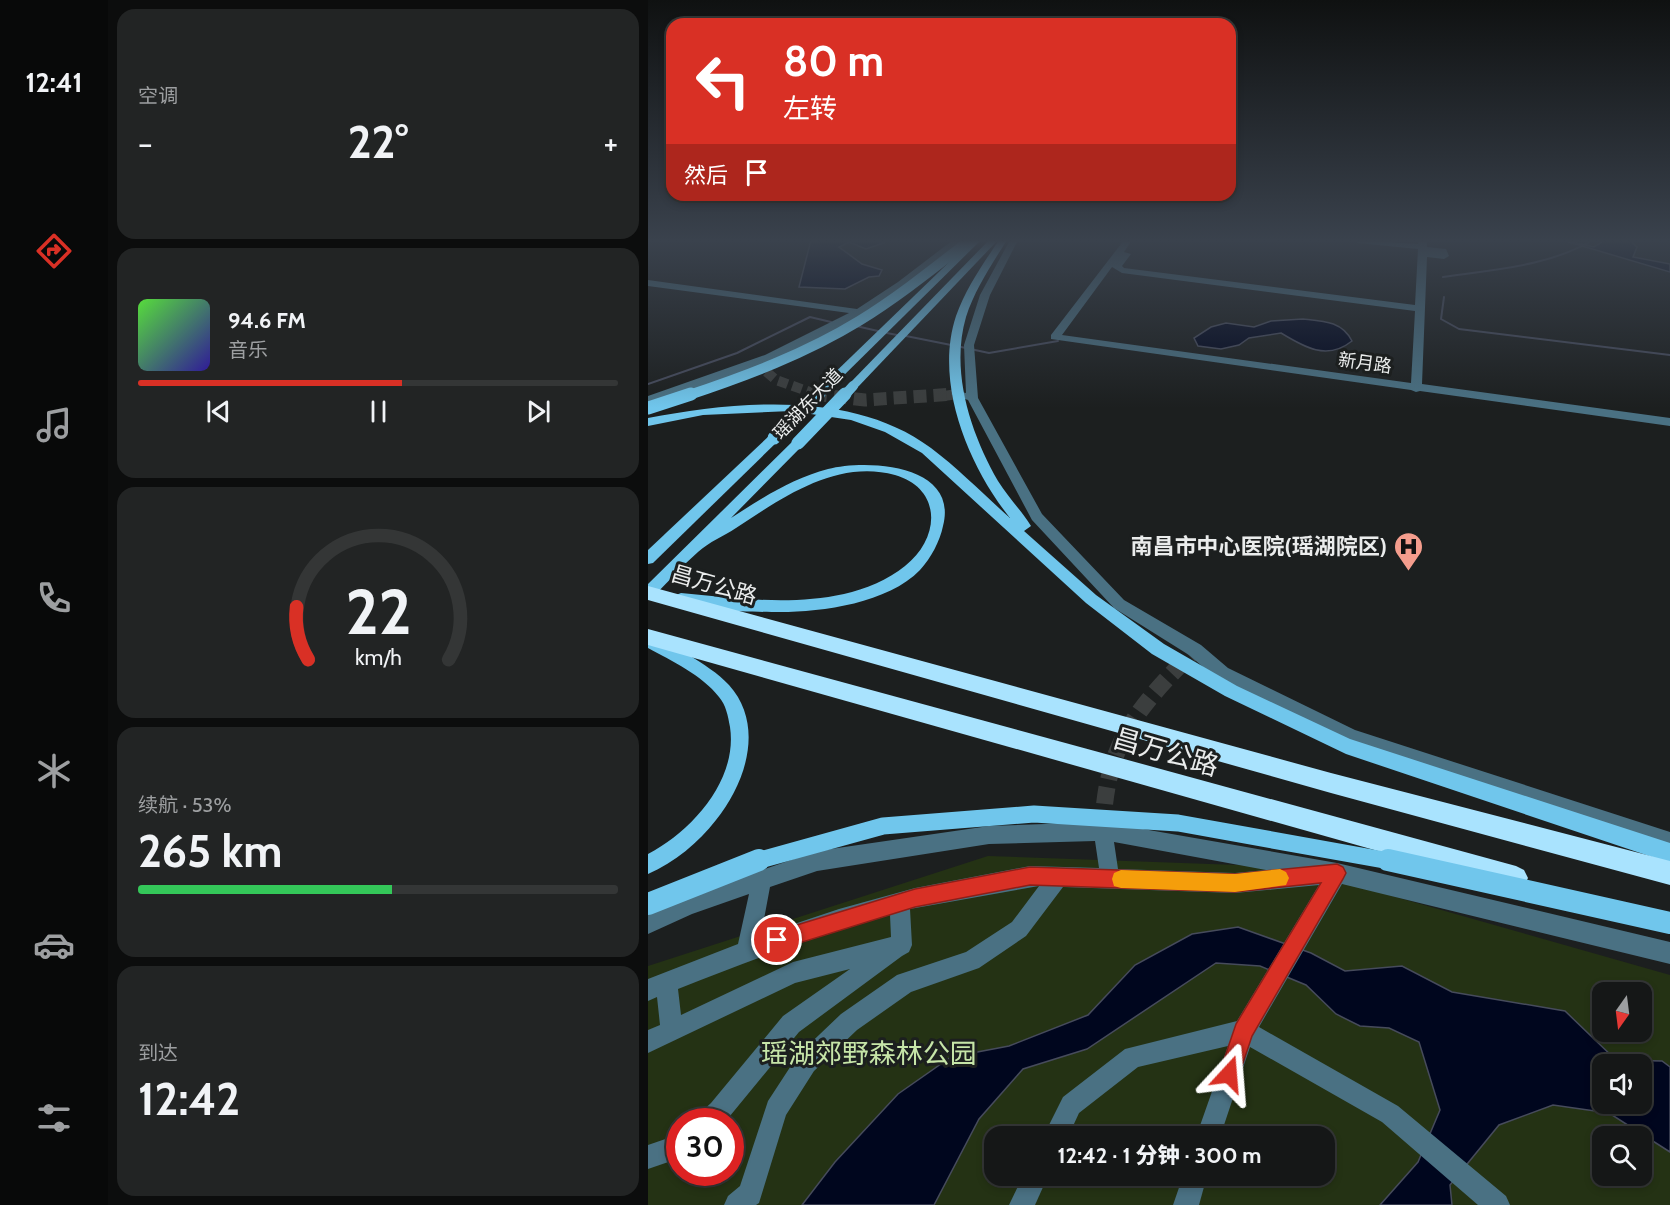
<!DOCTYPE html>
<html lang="zh">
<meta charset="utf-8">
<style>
body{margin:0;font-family:Cabin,"Noto Sans SC",sans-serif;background:#222424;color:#f1f3f6;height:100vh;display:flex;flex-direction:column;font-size:22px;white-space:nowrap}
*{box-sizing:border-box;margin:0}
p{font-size:20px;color:#9d9fa1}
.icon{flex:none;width:33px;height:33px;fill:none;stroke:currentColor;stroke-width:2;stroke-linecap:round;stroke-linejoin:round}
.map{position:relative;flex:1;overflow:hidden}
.details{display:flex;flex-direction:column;gap:9px;padding:9px;background:#0c0d0d;width:540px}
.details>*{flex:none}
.top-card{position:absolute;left:18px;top:18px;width:570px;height:183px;border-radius:18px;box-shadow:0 3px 9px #0003,0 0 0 2px #343636;background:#d93025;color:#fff;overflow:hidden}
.needle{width:39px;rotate:194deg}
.fabs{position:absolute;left:944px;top:982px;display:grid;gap:12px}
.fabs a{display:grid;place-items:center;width:60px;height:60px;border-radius:12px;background:#151717;box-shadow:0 3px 9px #0003,0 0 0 2px #343636;font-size:30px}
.speed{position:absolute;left:18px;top:1108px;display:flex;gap:12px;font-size:30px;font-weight:700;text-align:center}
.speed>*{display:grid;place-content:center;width:78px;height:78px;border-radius:50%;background:#151717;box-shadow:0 3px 9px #0003,0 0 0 2px #343636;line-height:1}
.speed .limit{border:9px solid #d22;background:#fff;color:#111}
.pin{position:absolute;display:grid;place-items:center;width:51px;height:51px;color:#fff;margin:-26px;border:3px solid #fff;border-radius:50%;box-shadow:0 2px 6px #0007}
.me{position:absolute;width:66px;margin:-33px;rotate:19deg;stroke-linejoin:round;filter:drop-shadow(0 0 4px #0008)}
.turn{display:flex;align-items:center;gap:21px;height:126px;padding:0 18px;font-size:27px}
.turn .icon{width:78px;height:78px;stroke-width:2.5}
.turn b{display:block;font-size:42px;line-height:51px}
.then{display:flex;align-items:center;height:57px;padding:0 18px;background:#0003;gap:12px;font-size:22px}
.big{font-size:45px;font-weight:800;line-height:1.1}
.details .card{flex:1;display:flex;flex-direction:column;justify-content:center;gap:9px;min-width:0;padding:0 21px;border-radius:18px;background:#222424}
.details .dial{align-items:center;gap:0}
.dial svg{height:156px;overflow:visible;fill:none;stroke:#343636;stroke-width:7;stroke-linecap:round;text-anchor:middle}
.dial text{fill:#f1f3f6;stroke:none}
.song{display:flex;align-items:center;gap:18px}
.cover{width:72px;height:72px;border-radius:9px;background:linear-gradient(135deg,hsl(110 70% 55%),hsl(250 70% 35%))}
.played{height:6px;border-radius:3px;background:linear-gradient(90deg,#d93025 55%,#343636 55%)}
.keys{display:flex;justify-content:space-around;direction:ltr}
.heat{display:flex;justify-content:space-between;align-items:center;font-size:33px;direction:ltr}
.charge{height:9px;border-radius:4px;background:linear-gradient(90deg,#34c759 53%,#343636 0)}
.trip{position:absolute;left:336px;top:1126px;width:351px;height:60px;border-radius:18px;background:#151717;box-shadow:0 3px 9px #0003,0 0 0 2px #343636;font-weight:800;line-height:60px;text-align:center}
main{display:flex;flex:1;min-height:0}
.dock{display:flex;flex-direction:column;width:108px;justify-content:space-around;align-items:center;background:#080909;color:#9d9fa1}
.dock .icon{width:42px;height:42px}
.dock .current{color:#d93025}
.dock b{font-size:27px;color:#f1f3f6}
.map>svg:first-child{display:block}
.green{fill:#243214;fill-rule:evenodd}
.water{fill:#00061e;stroke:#464b5c;stroke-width:1.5;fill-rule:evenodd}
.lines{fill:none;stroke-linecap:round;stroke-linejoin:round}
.stream{stroke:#464b5c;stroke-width:2}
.minor-tunnel-far2{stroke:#3b3e3e;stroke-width:10;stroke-dasharray:10 5;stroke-linecap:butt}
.minor-tunnel-far1{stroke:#3b3e3e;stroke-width:13;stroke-dasharray:13 7;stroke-linecap:butt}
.minor-tunnel{stroke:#3b3e3e;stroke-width:17;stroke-dasharray:17 8;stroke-linecap:butt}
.minor{fill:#4a7183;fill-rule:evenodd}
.major{fill:#70c6ec;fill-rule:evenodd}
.highway{fill:#a9e3fe;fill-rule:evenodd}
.major-bridge-far3{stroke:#70c6ec;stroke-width:10}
.major-bridge-far2{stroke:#70c6ec;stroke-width:13}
.major-bridge-far1{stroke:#70c6ec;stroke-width:17}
.major-bridge{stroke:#70c6ec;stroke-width:22}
.route{fill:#d93025;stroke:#8d1f18;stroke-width:1.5}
.slow{fill:#f59e0b}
.labels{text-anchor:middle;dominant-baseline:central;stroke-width:6;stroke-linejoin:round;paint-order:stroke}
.far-street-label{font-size:18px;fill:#eaecec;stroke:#1c1f1f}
.poi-label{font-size:22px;font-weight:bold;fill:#eaecec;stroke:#1c1f1f;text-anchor:end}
.street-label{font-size:22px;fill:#eaecec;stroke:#1c1f1f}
.near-street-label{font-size:27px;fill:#eaecec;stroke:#1c1f1f}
.near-park-label{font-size:27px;fill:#c6e5a8;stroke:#1c1f1f}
</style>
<main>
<nav class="dock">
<b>12:41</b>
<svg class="icon current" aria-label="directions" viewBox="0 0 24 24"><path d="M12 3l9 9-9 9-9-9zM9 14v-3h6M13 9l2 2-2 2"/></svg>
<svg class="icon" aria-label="music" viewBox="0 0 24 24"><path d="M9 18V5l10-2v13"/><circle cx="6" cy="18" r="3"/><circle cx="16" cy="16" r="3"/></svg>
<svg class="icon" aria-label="phone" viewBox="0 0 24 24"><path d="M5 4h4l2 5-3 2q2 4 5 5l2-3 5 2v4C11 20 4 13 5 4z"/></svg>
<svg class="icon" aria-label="climate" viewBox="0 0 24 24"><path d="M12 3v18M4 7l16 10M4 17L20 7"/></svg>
<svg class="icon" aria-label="car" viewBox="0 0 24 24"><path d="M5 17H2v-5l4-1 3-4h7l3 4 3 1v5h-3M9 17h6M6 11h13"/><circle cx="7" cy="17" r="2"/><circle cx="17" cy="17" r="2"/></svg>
<svg class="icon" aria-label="filters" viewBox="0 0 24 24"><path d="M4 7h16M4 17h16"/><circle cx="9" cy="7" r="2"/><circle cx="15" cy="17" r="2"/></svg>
</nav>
<section class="details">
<div class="card"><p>空调</p>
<div class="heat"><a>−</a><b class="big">22°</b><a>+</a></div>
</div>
<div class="card">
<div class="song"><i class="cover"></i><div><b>94.6 FM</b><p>音乐</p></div></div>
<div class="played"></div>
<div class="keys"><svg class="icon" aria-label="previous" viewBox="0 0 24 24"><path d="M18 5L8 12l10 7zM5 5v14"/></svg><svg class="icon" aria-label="pause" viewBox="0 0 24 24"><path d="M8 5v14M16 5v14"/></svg><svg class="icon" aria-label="next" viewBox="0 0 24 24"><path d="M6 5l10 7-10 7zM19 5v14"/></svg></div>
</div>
<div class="card dial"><svg viewBox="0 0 100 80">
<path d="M14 69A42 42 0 1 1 86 69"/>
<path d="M14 69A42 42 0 0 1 8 42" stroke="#d93025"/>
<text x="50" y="56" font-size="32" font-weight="700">22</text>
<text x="50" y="72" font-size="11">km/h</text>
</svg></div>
<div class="card"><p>续航 · 53%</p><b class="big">265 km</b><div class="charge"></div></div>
<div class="card"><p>到达</p><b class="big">12:42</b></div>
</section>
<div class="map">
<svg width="1022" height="1205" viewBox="0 0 1022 1205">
<rect width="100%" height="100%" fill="#1c1f1f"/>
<path class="green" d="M 340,856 L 642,867 L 1022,975 L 1022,1205 L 0,1205 L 0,966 ZM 954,993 L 993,993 L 993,1032 L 954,1032 ZM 954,1065 L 993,1065 L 993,1104 L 954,1104 ZM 32,1122 L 82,1122 L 82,1173 L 32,1173 ZM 346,1137 L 676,1137 L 676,1176 L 346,1176 ZM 954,1137 L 993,1137 L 993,1176 L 954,1176 Z"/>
<g class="water">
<path d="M 163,240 L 238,242 L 218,249 L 201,242 L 191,247 L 214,264 L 234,270 L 231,276 L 221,277 L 197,289 L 151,287 Z"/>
<path d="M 914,240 L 946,247 L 957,240 L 984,240 L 984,243 L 989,247 L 985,257 L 1022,264 L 1022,272 Z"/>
<path d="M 655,319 C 675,321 694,321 704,341 C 679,361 656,347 633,333 L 601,338 L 591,345 L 573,349 L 550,346 L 546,338 L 563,327 L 578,323 L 606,327 L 623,321 Z"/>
<path d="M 590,927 L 663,953 L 697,971 L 754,966 L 804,992 L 917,1011 L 968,1060 L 1014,1061 L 1022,1067 L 1022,1152 L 961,1113 L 905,1105 L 851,1125 L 802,1185 L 804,1205 L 732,1205 L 770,1162 L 792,1110 L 771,1042 L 741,1028 L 712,1026 L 688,1014 L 658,985 L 612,966 L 568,963 L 439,1049 L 375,1069 L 331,1119 L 286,1205 L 154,1205 L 187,1162 L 250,1094 L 303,1057 L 361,1046 L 440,1015 L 487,965 L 544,934 ZM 954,1065 L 993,1065 L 993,1104 L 954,1104 Z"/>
</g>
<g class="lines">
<g class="stream">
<path d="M 795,277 C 847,269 899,267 945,240"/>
<path d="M 796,297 L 793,319 L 811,329 L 1022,355"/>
<path d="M 208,326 L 230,331"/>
<path d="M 239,333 L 249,335"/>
<path d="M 258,336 L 303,345"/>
<path d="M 313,347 L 341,353 L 410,341"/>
<path d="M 0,384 L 89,353 L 162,317 L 183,322"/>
</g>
<g class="minor-tunnel-far2">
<path d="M 107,362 L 128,380 L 173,396"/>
<path d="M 296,396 L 309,394"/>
</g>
<path class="minor-tunnel-far1" d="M 166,394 L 217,400 L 307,394"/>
<path class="minor-tunnel" d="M 455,829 C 457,744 489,708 547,650"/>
<g class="minor">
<path d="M 305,240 L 314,240 C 304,251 291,260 279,269 C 200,333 99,378 0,403 L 0,396 L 117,355 L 201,313 L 0,286 L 0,280 L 209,309 L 250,282 Z"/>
<path d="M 362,240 L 370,240 L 342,295 L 326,345 L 330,398 L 394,514 L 476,600 L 553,645 L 580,668 L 707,730 L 1022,832 L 1022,852 L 697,743 L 568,678 L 541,655 L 466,608 L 384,520 L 320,400 L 303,394 L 309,391 L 318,393 L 316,345 L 332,295 Z"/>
<path d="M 476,240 L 484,240 L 476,252 L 483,254 L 474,266 L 476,268 L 767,305 L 770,249 L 710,243 L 706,240 L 770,244 L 771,240 L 779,240 L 779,247 L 798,249 L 801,256 L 796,259 L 779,257 L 774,384 L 1022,418 L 1022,426 L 772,391 L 768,392 L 763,390 L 403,339 L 403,335 ZM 464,267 L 474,273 L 767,311 L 763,383 L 414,335 Z"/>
<path d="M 455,822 L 689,863 L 1022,942 L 1022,964 L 694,884 L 611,1027 L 750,1106 L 858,1196 L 862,1205 L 830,1205 L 734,1122 L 602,1047 L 572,1137 L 548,1137 L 580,1046 L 490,1067 L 431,1113 L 420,1137 L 395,1137 L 415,1097 L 477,1049 L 589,1021 L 671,885 L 587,893 L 415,887 L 378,936 L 331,968 L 263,992 L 209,1030 L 166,1071 L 138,1115 L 111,1203 L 108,1205 L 76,1205 L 80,1196 L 92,1186 L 120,1101 L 150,1055 L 193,1014 L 249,975 L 318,952 L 364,922 L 391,886 L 262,909 L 264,945 L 261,952 L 254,956 L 151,1032 L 77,1122 L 47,1122 L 51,1114 L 63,1103 L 135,1016 L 202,969 L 147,983 L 0,1053 L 0,1030 L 12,1025 L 9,997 L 0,1001 L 0,979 L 90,944 L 101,894 L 44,914 L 0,934 L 0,913 L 41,895 L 169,851 L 341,826 ZM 447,841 L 451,868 L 382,866 L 267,888 L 191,909 L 113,935 L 122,887 L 169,871 L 341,844 ZM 466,842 L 618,870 L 587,873 L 470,869 ZM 242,915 L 243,937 L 145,962 L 33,1015 L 30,989 C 100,961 170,935 242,915 Z"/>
<path d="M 32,1134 L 32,1158 L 0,1169 L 0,1145 Z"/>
<path d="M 375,1176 L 400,1176 L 387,1205 L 361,1205 Z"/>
<path d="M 535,1176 L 559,1176 L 551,1205 L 525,1205 Z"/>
</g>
<g class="major">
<path d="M 324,240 L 333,240 L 183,388 L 175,388 L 175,384 Z"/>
<path d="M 341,240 L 350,240 L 209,388 L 201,388 L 201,384 Z"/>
<path d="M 351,240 L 359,240 C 344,264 327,289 318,317 C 302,372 323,434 350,481 C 360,497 373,510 383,526 L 376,531 L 448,595 L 516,644 L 589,686 L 702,739 L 1022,843 L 1022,863 L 698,754 L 577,696 L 504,654 L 438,603 L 274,453 L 237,432 L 203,420 L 143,411 L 55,415 L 0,426 L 0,418 C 89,401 206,390 283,448 C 311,469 336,495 362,518 C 320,465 286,383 308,316 C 318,288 335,264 351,240 Z"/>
<path d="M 126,434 L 132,438 L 130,441 L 5,563 L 0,564 L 0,550 L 122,435 Z"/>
<path d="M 150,439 L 154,440 L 154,446 L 83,518 C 114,498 145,478 180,469 C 219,459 311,464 295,526 C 292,541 283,558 272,570 C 240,603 175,612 132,612 C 106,612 51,611 28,603 L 26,599 L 28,595 L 33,593 C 86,598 142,606 196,594 C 217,589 240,580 257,566 C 292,539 295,489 247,475 C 188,459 134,498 88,528 C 76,536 61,542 50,552 C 34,566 20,582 5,597 L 0,599 L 0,584 L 146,440 Z"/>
<path d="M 0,634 C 14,638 28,647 41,655 C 55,664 70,673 81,685 C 117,725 98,783 68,820 C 50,843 27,862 0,874 L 0,854 C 44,831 90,780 82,727 C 80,716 78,705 71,697 C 54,675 24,661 0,648 Z"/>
</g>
<g class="highway">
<path d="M 0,586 L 683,773 L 1022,861 L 1022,885 L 683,793 L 0,600 Z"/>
<path d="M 0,629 L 868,866 L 876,870 L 880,878 L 876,886 L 868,890 L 0,645 Z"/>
</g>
<g class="major-bridge-far3">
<path d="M 38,396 C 98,376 157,354 211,321 C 250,297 286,268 322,240"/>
<path d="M 169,396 L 179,386"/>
<path d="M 196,396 L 205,386"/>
</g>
<g class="major-bridge-far2">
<path d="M 0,408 L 43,394"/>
<path d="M 126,438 L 171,394"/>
<path d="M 150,443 L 197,394"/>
</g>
<path class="major-bridge-far1" d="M 105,862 L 235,826 L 386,814 L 530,823 L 747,862"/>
<g class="major-bridge">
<path d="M 740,860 L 1022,923"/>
<path d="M 0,904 L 111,860"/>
</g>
</g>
<linearGradient id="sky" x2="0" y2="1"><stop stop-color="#0f1111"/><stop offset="0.59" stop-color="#3a424d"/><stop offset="1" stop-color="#3a424d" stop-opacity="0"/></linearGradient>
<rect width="1022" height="408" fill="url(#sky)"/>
<path class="route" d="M 689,864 L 695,867 L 698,873 L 695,879 L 604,1036 L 589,1081 L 581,1084 L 574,1081 L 571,1074 L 588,1024 L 673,883 L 587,892 L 382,885 L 267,907 L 129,950 L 123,947 L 120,940 L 123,934 L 129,931 L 267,889 L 382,867 L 587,874 Z"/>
<path class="slow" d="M 632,869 L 638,872 L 641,878 L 638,885 L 587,892 L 473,888 L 466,886 L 464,879 L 466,873 L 473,870 L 587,874 Z"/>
<defs>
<symbol id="hospital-pin" viewBox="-11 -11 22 30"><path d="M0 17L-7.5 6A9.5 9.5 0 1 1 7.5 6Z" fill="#f49d8d" stroke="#1c1f1f"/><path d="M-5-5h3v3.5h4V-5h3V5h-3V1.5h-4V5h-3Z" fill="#111"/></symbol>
</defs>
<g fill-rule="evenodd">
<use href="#hospital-pin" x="744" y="530" width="33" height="45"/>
</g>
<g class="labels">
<g class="far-street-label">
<text transform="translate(717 363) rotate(8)">新月路</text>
<text transform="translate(160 404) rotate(-46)">瑶湖东大道</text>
</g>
<g class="poi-label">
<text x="739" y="546">南昌市中心医院(瑶湖院区)</text>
</g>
<g class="street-label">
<text transform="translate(66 585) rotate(16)">昌万公路</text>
</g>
<g class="near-street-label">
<text transform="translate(518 752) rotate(16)">昌万公路</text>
</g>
<g class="near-park-label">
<text x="221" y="1053">瑶湖郊野森林公园</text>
</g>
</g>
</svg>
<div class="fabs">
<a><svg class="needle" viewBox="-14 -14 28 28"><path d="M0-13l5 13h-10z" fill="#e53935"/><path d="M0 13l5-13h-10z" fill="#9d9fa1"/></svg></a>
<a><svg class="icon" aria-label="sound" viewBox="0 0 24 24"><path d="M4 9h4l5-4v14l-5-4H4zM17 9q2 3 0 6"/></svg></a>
<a><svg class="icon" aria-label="search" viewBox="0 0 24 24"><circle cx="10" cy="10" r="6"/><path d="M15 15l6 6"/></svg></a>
</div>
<div class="speed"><div class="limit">30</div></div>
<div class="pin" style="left:129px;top:940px;background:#d93025"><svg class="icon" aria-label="arrive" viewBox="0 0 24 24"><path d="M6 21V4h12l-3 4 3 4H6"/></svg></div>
<svg class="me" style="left:581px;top:1074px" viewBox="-20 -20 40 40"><path d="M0-17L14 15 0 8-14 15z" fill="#d93025" stroke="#fff" stroke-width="4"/></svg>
<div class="trip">12:42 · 1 分钟 · 300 m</div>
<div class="top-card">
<div class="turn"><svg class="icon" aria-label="left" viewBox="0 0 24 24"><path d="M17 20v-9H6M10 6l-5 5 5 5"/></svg><div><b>80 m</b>左转</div></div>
<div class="then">然后<svg class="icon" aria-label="arrive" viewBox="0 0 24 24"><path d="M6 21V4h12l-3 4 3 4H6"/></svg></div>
</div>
</div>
</main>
